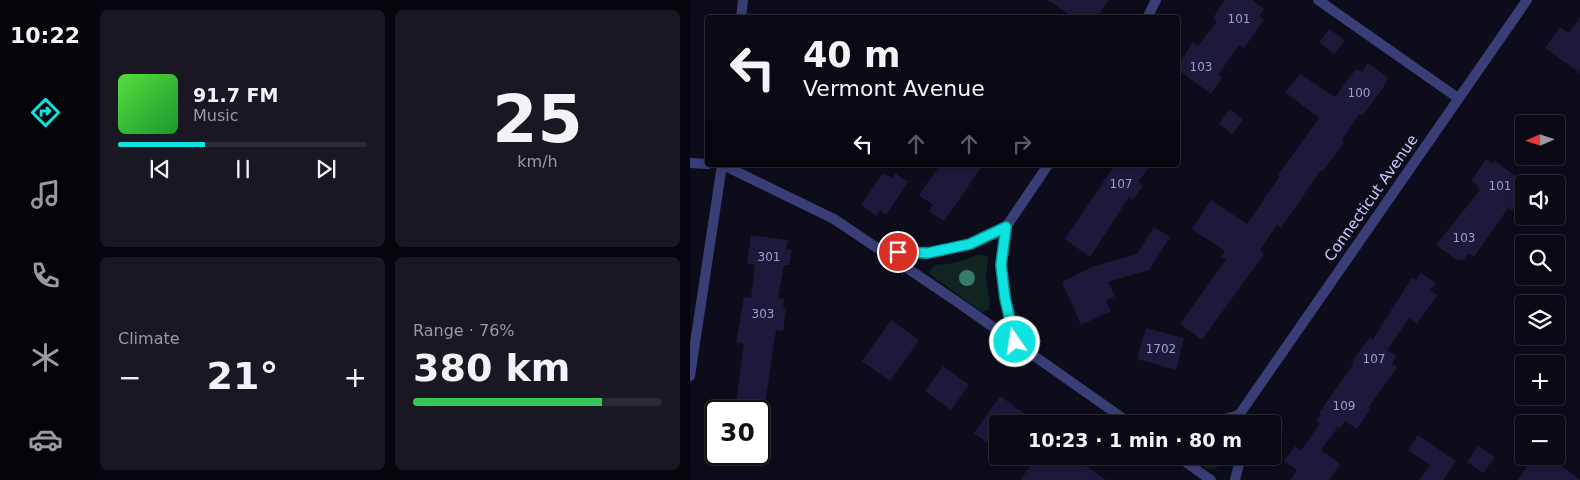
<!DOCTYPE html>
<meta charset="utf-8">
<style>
body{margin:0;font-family:"DejaVu Sans",sans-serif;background:#181722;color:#f1f3f6;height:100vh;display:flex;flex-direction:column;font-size:19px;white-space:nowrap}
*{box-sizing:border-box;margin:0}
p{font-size:16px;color:#999aa0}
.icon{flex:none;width:28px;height:28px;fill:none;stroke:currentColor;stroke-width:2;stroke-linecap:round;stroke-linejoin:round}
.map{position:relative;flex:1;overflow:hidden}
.panel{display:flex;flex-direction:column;gap:10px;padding:10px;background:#06050b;width:600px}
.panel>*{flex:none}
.hud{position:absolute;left:15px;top:15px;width:475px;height:152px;border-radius:5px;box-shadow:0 2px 12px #0003,0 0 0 1px #2a2a34;background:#0a0914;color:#f1f3f6;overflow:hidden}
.needle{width:32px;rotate:267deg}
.controls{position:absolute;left:825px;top:115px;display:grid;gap:10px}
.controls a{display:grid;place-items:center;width:50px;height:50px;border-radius:5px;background:#0a0914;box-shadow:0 2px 12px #0003,0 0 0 1px #2a2a34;font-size:25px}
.speed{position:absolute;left:15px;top:400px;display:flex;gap:10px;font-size:25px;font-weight:700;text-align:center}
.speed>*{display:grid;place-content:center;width:65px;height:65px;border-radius:50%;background:#0a0914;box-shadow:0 2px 12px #0003,0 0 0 1px #2a2a34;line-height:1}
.speed .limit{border:2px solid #111;border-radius:8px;background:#fff;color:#111}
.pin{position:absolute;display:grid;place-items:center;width:42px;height:42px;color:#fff;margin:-21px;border:2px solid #fff;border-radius:50%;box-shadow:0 1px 5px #0007}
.me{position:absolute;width:55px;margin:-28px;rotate:347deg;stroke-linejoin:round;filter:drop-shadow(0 0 4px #0008)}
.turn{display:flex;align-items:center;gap:18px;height:105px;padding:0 15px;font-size:22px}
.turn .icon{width:65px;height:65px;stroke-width:2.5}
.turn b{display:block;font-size:35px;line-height:42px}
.lanes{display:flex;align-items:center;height:48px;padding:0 15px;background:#0003;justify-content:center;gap:25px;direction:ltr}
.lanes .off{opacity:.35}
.big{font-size:38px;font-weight:600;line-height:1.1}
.panel .card{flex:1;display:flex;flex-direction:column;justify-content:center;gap:8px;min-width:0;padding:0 18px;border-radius:8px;background:#181722}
.panel .dial{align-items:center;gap:0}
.dial b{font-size:65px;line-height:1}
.song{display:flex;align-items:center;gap:15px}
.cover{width:60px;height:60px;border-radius:8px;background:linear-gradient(135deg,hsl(110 70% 55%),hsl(130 70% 35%))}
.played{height:5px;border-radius:2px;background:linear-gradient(90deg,#0ee3e1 35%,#2a2a34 35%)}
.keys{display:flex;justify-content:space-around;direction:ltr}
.heat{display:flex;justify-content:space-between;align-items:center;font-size:28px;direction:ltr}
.charge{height:8px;border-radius:4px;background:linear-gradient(90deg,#34c759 76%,#2a2a34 0)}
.panel .tiles{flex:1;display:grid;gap:10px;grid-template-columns:repeat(2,1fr)}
.trip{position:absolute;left:299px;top:415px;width:292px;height:50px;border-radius:5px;background:#0a0914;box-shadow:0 2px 12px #0003,0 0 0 1px #2a2a34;font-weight:600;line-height:50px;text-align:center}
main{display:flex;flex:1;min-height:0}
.tab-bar{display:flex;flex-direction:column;width:90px;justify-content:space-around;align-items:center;background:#040408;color:#999aa0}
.tab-bar .icon{width:35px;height:35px}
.tab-bar .selected{color:#0ee3e1}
.tab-bar b{font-size:22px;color:#f1f3f6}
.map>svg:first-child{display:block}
.green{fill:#102522}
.building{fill:#1c193b}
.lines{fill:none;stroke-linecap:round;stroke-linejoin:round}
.lane{stroke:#3a3e77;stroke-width:10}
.street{stroke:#3a3e77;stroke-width:10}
.tree{fill:#387b6a}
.route-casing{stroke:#099492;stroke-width:12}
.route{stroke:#0ee3e1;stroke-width:9}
.labels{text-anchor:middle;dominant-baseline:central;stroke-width:5;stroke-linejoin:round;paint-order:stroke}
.number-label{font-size:12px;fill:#9e9ecc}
.street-label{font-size:15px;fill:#cacafc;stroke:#0d0c1b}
</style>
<main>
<nav class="tab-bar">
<b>10:22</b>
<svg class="icon selected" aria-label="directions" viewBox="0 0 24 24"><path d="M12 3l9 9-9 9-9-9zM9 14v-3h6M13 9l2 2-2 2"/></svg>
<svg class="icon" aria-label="music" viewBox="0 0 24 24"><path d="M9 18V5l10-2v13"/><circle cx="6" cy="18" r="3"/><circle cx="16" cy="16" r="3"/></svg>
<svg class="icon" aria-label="phone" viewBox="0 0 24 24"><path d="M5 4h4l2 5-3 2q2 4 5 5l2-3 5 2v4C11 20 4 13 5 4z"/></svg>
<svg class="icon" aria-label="climate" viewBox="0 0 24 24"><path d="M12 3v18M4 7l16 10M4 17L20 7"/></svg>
<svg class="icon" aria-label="car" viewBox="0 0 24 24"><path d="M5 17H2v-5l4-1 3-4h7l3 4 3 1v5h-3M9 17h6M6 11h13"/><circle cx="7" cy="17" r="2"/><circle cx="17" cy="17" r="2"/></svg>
</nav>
<section class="panel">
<div class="tiles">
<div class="card">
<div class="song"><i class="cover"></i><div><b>91.7 FM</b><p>Music</p></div></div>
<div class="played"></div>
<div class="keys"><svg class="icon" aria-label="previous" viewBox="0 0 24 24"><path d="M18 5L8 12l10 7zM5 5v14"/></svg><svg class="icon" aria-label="pause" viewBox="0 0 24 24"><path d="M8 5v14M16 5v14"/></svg><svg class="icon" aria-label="next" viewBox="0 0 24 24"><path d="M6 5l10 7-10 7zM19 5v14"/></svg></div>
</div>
<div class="card dial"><b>25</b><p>km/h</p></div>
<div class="card"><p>Climate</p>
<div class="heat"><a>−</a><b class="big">21°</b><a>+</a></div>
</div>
<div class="card"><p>Range · 76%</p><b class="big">380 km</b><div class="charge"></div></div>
</div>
</section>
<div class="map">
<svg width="890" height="480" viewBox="0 0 890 480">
<rect width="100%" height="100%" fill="#0d0c1b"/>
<g class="green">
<path d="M 291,254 L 298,257 L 296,279 L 300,304 L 298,310 L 292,312 L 241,275 L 239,272 L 245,265 L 264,263 Z"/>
<path d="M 507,456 L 535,456 L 528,467 C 518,471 509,467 507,456 Z"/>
</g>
<g class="building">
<path d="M 358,0 L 419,0 L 406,18 L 384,18 Z"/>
<path d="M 535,0 L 562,0 L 574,9 L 569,16 L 574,20 L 554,48 L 549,45 L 528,75 L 532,78 L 521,94 L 488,70 L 488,65 L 503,42 L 508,46 L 527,21 L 523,18 Z"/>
<path d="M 890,17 L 890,73 L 855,48 L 870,27 L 879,33 Z"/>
<path d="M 639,29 L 655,40 L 644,54 L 629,42 Z"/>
<path d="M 678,63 L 698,78 L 693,88 L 672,116 L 669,114 L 652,140 L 654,142 L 633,171 L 631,170 L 622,183 L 591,228 L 587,225 L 570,250 L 574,254 L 512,340 L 490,324 L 536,260 L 531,257 L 535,251 L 502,229 L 521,200 L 557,224 L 590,176 L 588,175 L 629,118 L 595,92 L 610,74 L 645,97 L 666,69 L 672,72 Z"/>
<path d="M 540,109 L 553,120 L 542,134 L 529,124 Z"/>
<path d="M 796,159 L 803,164 L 805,161 L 831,180 L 834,183 L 834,195 L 822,211 L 818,208 L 784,257 L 778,253 L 772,262 L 769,259 L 768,261 L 746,245 L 790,190 L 786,187 L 788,185 L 781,181 Z"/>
<path d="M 250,165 L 293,165 L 254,221 L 239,211 L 243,205 L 229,195 Z"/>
<path d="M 425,165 L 461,165 L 448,182 L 453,186 L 443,200 L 439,197 L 400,257 L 375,239 Z"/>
<path d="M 193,173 L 202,178 L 205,173 L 218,182 L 196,215 L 190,210 L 186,216 L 171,205 Z"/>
<path d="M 464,227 L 480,237 L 459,270 L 418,282 L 425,296 L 416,301 L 421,311 L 391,325 L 372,282 L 402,267 L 447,254 Z"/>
<path d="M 61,235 L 98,240 L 96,249 L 102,250 L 99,265 L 94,265 L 88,298 L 94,299 L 93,308 L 96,308 L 93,331 L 86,330 L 74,411 L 45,411 L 54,344 L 46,343 L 54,297 L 61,298 L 65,265 L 57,264 Z"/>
<path d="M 731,273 L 746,283 L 740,290 L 747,295 L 727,324 L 719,318 L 697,350 L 707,356 L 702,363 L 707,367 L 678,408 L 680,410 L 667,429 L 655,421 L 650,428 L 648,427 L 631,450 L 650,464 L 639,480 L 600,480 L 607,470 L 594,461 L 605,446 L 611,451 L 630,423 L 626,421 L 631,415 L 629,413 L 664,363 L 662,362 L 680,337 L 683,339 L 722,278 L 726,280 Z"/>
<path d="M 201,320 L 229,340 L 200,381 L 172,361 Z"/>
<path d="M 456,328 L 494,338 L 486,370 L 447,359 Z"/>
<path d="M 253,366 L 279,385 L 261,410 L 235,391 Z"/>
<path d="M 310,396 L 335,414 L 327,424 L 308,424 L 308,436 L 301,445 L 284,433 Z"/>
<path d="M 728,435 L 766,461 L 753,480 L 729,480 L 740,465 L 718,450 Z"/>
<path d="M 788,446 L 805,457 L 793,473 L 777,462 Z"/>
<path d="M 347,456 L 382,456 L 416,480 L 330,480 Z"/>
<path d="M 844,456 L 859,456 L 890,480 L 828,480 Z"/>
</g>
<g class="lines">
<path class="lane" d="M 628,0 L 768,98"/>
<g class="street">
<path d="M 51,18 L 53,0"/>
<path d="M 457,18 L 466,0"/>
<path d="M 0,163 L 18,164"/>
<path d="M 33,165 L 144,219 L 266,301 L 441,424"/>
<path d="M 194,252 L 238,253 L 280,244 L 316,227"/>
<path d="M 325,342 L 315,298 L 311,265 L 316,227 L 358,165"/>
<path d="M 0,376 L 32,165"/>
<path d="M 516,424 L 549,415"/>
<path d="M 550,424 L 549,415 L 837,0"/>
<path d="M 487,456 L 521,480"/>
<path d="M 545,480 L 551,456"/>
</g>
</g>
<circle class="tree" cx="277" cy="278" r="8"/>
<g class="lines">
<defs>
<path id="route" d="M 208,252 L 238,253 L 280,244 L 316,227 L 311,265 L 315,298 L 325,342"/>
</defs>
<use href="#route" class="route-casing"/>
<use href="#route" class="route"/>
</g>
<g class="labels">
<g class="number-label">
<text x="549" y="19">101</text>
<text x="511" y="67">103</text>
<text x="669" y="93">100</text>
<text x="431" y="184">107</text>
<text x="810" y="186">101</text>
<text x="774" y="238">103</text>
<text x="79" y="257">301</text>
<text x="73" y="314">303</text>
<text x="471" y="349">1702</text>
<text x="684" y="359">107</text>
<text x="654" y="406">109</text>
</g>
<g class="street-label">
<text transform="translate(681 198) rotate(-55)">Connecticut Avenue</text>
</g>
</g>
</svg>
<div class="controls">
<a><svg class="needle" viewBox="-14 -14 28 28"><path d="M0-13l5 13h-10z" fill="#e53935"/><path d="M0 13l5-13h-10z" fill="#999aa0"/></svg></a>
<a><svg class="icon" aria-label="sound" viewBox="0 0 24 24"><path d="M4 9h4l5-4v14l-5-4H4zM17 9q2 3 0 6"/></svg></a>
<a><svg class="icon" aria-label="search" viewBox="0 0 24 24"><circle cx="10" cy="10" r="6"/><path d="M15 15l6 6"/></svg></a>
<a><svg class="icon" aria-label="layers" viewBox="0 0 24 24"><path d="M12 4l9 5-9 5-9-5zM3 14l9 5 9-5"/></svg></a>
<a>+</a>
<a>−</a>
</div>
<div class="speed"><div class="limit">30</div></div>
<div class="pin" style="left:208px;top:252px;background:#d93025"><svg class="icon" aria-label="arrive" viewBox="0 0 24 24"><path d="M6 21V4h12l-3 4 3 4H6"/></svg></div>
<svg class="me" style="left:325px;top:342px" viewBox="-20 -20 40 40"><circle r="17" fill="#0ee3e1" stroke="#fff" stroke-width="3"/><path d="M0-11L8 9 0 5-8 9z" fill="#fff"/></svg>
<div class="trip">10:23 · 1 min · 80 m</div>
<div class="hud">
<div class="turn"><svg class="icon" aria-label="left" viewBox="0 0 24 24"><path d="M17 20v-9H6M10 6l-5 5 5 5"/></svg><div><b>40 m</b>Vermont Avenue</div></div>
<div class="lanes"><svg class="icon" aria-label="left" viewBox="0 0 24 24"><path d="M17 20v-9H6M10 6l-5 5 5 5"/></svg><svg class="icon off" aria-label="ahead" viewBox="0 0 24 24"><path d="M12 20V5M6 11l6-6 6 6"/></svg><svg class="icon off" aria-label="ahead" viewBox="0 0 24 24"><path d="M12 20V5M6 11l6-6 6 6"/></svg><svg class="icon off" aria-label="right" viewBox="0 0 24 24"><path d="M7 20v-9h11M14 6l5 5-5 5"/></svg></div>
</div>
</div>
</main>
